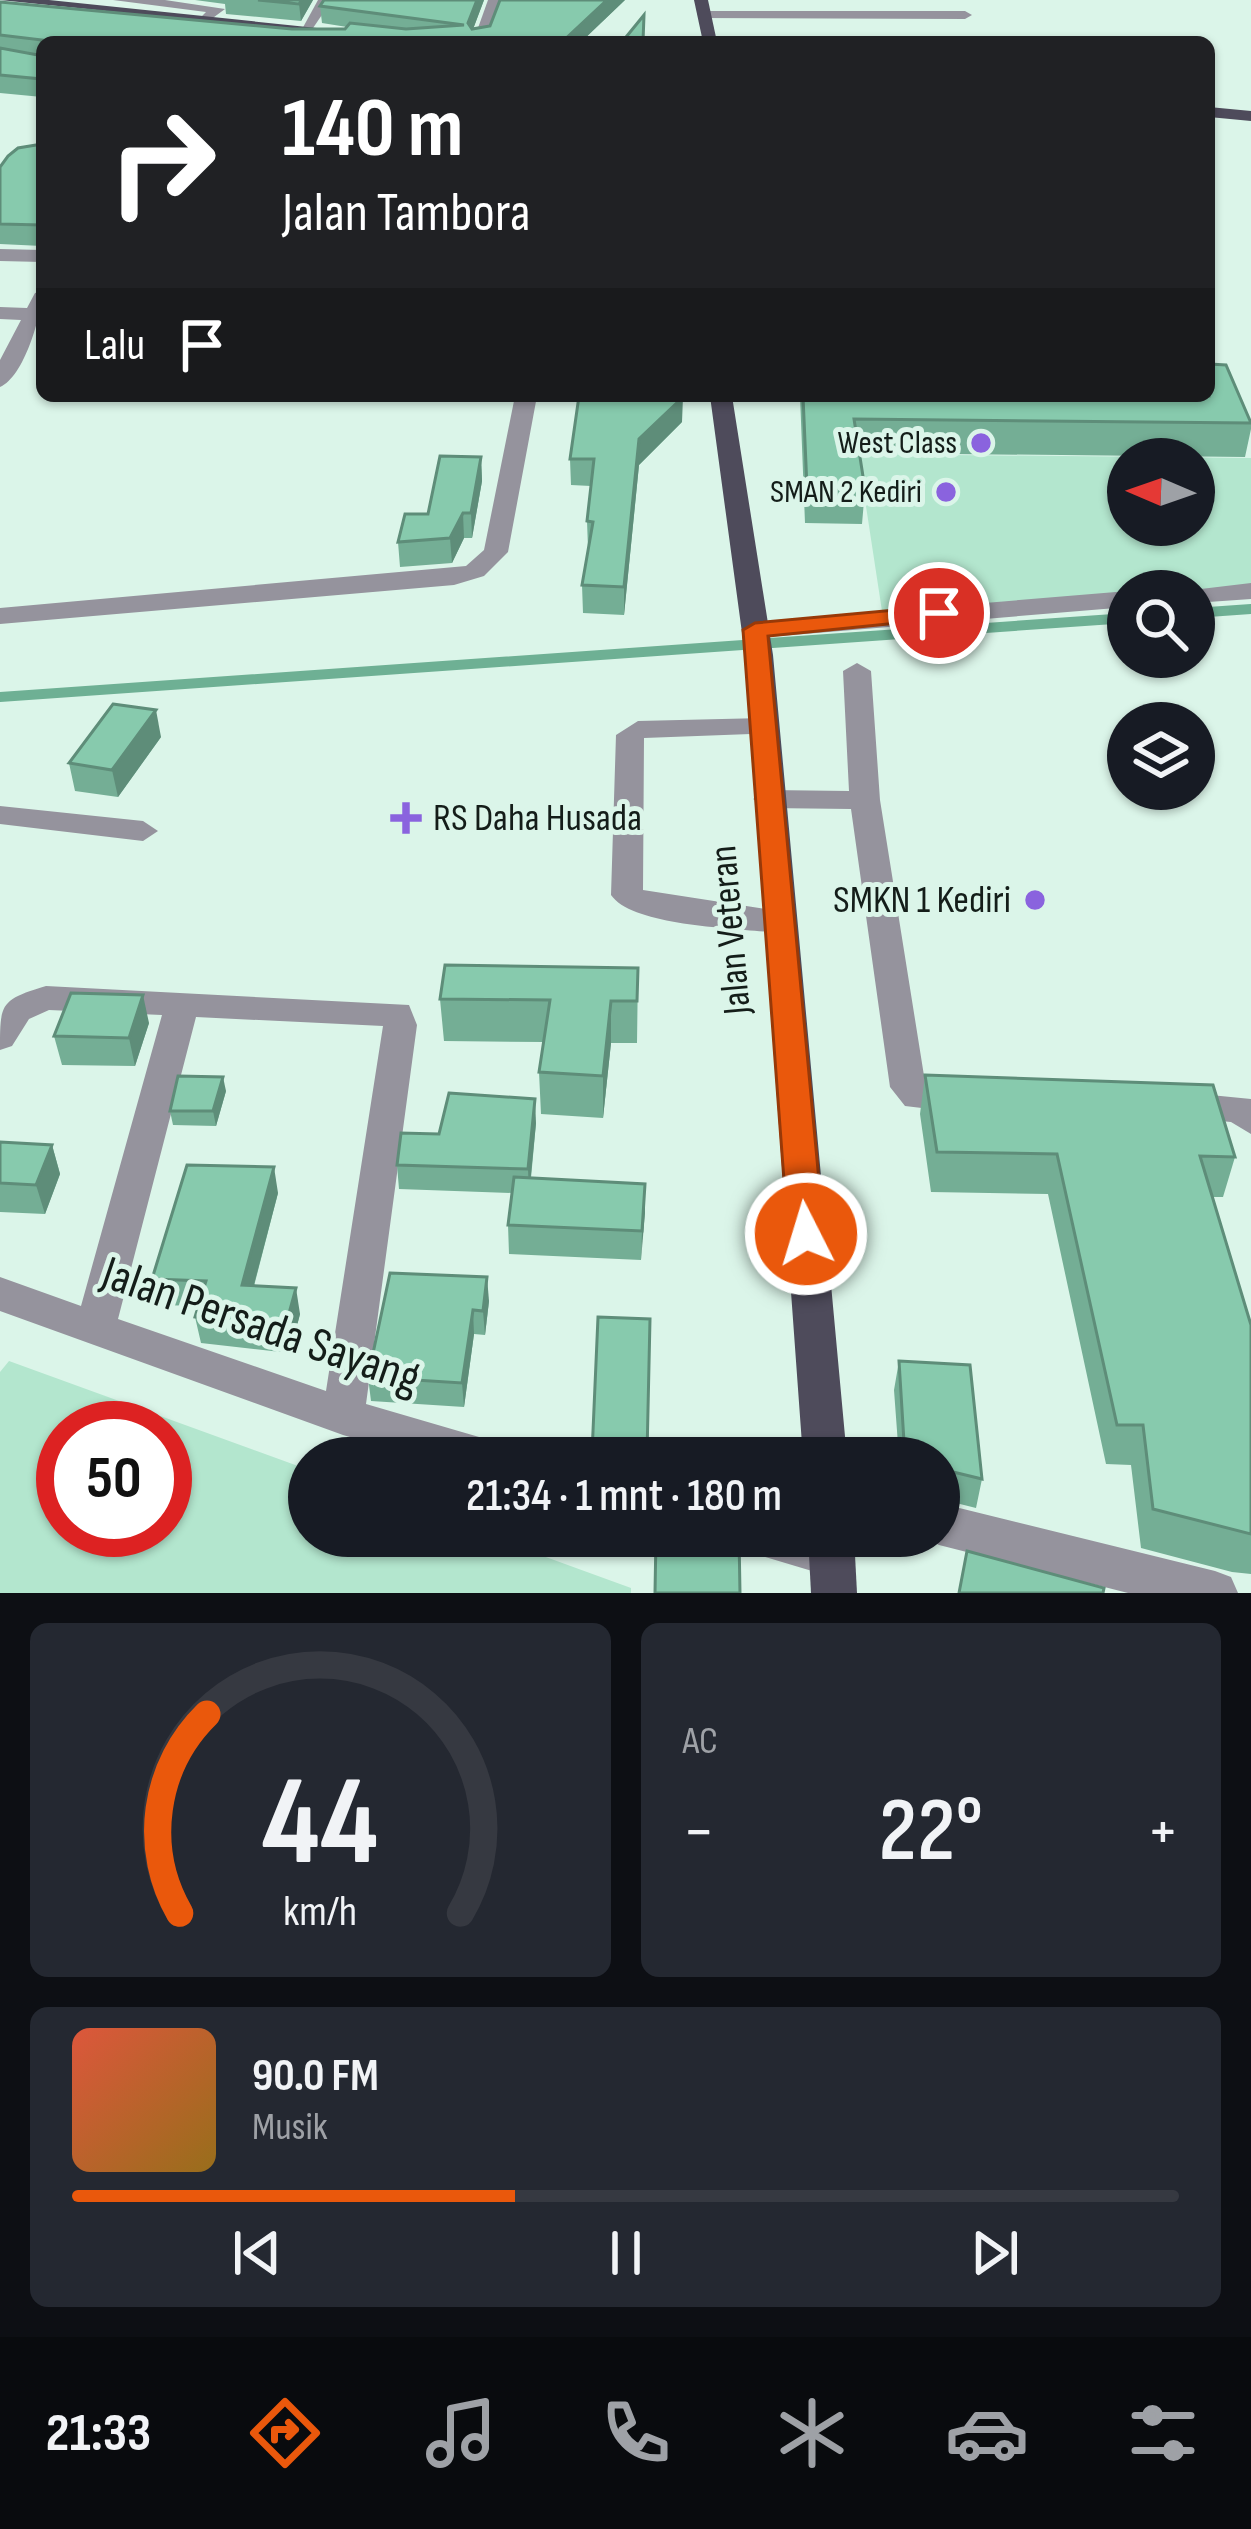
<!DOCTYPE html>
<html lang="id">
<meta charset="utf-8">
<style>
body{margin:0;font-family:"Sofia Sans Condensed",sans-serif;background:#242831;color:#f1f3f6;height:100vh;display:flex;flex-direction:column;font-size:45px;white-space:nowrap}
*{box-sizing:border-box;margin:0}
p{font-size:39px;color:#9ea1a6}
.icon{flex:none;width:66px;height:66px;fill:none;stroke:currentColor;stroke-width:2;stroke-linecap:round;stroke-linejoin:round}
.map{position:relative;height:1593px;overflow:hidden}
.side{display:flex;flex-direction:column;gap:30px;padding:30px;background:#0d0f14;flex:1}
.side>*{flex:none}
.guide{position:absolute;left:36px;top:36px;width:1179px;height:366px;border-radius:18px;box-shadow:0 3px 9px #0004;background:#202124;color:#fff;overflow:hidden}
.needle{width:78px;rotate:272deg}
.controls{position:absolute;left:1107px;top:438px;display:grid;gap:24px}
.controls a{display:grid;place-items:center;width:108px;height:108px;border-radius:50%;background:#171b24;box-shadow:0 3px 9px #0004;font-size:60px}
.speed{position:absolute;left:36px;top:1401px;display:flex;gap:24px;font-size:60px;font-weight:700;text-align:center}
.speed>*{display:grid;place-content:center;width:156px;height:156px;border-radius:50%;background:#171b24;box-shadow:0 3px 9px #0004;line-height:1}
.speed .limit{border:18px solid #d22;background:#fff;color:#111}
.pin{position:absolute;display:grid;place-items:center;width:102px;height:102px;color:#fff;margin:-51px;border:6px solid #fff;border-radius:50%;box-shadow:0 3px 12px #0007}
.me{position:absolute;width:132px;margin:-66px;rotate:355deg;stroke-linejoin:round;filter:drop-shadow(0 0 9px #0008)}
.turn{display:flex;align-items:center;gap:42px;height:252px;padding:0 48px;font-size:54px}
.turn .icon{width:156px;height:156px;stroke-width:2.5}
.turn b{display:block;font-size:84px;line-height:102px}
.then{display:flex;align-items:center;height:114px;padding:0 48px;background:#0003;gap:24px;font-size:45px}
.big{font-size:90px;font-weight:600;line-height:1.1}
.side .tile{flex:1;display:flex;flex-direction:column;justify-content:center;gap:18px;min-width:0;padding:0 42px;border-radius:18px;background:#242831}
.side .dial{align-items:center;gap:0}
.dial svg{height:312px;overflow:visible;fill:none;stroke:#363941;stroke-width:7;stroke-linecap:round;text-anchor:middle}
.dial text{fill:#f1f3f6;stroke:none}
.song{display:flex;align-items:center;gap:36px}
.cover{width:144px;height:144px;border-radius:18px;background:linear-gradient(135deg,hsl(10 70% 55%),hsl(40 70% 35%))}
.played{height:12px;border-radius:6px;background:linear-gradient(90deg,#ea580c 40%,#363941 40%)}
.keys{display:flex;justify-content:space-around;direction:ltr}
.heat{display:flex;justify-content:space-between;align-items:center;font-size:66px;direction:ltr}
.side .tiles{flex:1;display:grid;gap:30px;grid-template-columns:1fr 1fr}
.tile:last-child{grid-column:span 2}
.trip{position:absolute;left:288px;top:1437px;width:672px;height:120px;border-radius:60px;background:#171b24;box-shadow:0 3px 9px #0004;font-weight:600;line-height:120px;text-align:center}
.menu{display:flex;height:192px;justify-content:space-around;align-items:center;background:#090b0e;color:#9ea1a6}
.menu .icon{width:84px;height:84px}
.menu .current{color:#ea580c}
.menu b{font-size:54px;color:#f1f3f6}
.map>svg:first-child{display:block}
.green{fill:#b3e6ce;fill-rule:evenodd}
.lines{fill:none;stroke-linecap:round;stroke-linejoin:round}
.stream{stroke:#6eb094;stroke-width:10}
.minor{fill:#95939d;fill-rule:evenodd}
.major{fill:#4e4b5b;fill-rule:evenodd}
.wall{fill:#74ae95}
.shaded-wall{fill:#5e8d79}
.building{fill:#87caad;stroke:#5e8d79;stroke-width:3}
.route{fill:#ea580c;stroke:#983908;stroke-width:3}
.poi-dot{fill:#8a63de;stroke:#dbf5e9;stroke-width:4.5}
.labels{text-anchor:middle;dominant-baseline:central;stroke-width:10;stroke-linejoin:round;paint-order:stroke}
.far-poi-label{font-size:33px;fill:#141d19;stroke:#dbf5e9;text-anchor:end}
.poi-label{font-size:39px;fill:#141d19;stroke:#dbf5e9;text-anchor:start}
.street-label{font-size:39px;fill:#141d19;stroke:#dbf5e9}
.near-street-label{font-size:48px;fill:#141d19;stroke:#dbf5e9}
</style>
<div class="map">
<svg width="1251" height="1593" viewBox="0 0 1251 1593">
<rect width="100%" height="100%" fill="#dbf5e9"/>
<g class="green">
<path d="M 858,454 L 1251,458 L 1251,586 L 882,611 ZM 1128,459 L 1194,459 L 1194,525 L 1128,525 Z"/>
<path d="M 9,1361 L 309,1470 L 309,1536 L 488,1536 L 631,1588 L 631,1593 L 0,1593 L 0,1372 ZM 63,1428 L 165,1428 L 165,1530 L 63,1530 Z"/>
</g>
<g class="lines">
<g class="stream">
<path d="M 1194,613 L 1251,609"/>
<path d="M 0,697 L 1128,618"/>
</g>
<g class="minor">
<path d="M 113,0 L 165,0 L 225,9 L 206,23 L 199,19 L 206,12 Z"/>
<path d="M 318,0 L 332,0 L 311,31 L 301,31 Z"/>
<path d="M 488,0 L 502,0 L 487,42 L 473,42 Z"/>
<path d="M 704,11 L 965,11 L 972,15 L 965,19 L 699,18 Z"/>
<path d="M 0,249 L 42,250 L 42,262 L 0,261 Z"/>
<path d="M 42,291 C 42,315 24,377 0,387 L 0,360 L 21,320 L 0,319 L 0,307 L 27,308 L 35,293 Z"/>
<path d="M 515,396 L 537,396 L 508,552 L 484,576 L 454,585 L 0,624 L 0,608 L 466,566 L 484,550 Z"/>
<path d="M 1251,583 L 1251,599 L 1194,603 L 1194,591 L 1184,591 Z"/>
<path d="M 1128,591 L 1128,607 L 755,638 L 742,630 L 755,622 Z"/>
<path d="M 857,663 L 871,671 L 880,800 L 925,1082 L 977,1090 L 982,1100 L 977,1110 L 964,1113 L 905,1106 L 890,1087 L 851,809 L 768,808 L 753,799 L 768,790 L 849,791 L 843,671 Z"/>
<path d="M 765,718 L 779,727 L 775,733 L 644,738 L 643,890 L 778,911 L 790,914 L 794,922 L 790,930 L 778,933 C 739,928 633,927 611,895 L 616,735 L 638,721 Z"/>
<path d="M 0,806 L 143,821 L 158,831 L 143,841 L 0,824 Z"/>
<path d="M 46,986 L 409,1005 L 417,1025 L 366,1404 L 503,1444 L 510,1458 L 422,1458 L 343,1435 L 0,1311 L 0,1277 L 81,1306 L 162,1015 L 49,1010 L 29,1019 L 12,1046 L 0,1050 C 0,1003 0,1000 46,986 ZM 196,1017 L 383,1026 L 326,1391 L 118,1319 Z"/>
<path d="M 1180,1092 L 1251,1099 L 1251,1134 L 1231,1122 L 1167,1116 L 1162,1106 L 1167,1096 Z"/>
<path d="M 939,1503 L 1215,1571 L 1231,1577 L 1238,1593 L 1128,1593 L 939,1545 L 922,1536 L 939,1536 Z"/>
<path d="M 738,1536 L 835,1536 L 848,1541 L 855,1556 L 848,1571 L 832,1577 L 745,1551 Z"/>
</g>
<g class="major">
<path d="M 0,0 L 49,0 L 365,33 L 358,37 Z"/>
<path d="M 694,0 L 708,0 L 717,42 L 703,42 Z"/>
<path d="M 1209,107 L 1251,111 L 1251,121 L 1209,117 Z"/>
<path d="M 710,396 L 732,396 L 773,655 L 847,1458 L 803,1458 L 745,655 Z"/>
<path d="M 808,1536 L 854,1536 L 857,1593 L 811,1593 Z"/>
</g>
</g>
<g class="wall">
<path d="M 195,0 L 313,0 L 301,21 L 226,14 L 225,4 Z"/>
<path d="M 324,0 L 484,0 L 473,29 L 625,0 L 581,42 L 42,42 L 42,97 L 0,93 L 0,2 L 292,29 L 345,29 L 347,27 L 322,23 L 320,6 Z"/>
<path d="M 42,144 L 42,246 L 0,244 L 0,167 Z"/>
<path d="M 800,396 L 1209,396 L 1251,420 L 1251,429 L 1245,457 L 860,453 L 865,489 L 862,524 L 805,523 Z"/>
<path d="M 682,422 L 639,465 L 624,615 L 583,613 L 582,585 L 588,548 L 587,521 L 591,486 L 571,485 L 570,459 Z"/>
<path d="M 481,457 L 482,481 L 472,538 L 464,538 L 452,563 L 400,567 L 398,542 L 428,514 Z"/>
<path d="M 161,737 L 118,797 L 75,791 L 69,763 Z"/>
<path d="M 638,968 L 637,1043 L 611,1043 L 603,1118 L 541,1114 L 539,1072 L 544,1042 L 444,1041 L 440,999 Z"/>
<path d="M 149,1023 L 135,1066 L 62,1065 L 54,1036 Z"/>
<path d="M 925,1075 L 1235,1157 L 1223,1197 L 1212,1197 L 1251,1325 L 1251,1574 L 1232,1572 L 1141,1548 L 1131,1465 L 1106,1464 L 1048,1194 L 931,1192 L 920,1114 Z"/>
<path d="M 226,1091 L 216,1126 L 173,1125 L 170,1111 Z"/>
<path d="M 536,1123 L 531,1178 L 645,1184 L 641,1260 L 509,1254 L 508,1225 L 512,1193 L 399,1189 L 397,1165 Z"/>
<path d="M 0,1142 L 52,1145 L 60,1174 L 45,1214 L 0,1212 Z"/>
<path d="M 278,1193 L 254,1286 L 300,1314 L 290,1353 L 201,1343 L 195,1317 L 199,1306 L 158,1305 L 152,1279 Z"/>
<path d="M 489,1301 L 485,1335 L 474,1334 L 464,1407 L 371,1401 L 368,1377 Z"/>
<path d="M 598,1317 L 650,1319 L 647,1458 L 592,1458 Z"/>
<path d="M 899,1361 L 982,1479 L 976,1508 L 940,1499 L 939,1501 L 939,1458 L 899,1458 L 894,1390 Z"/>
</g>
<g class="shaded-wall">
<path d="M 302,0 L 313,0 L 301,21 L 299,4 Z"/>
<path d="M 477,0 L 484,0 L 469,40 L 468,23 Z"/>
<path d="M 607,0 L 625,0 L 581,42 L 562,42 Z"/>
<path d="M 683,397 L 682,422 L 639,465 L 624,615 L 624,587 L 639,439 Z"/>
<path d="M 481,457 L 482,481 L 472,538 L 471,513 Z"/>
<path d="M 463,513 L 464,538 L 452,563 L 450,538 Z"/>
<path d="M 156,710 L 161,737 L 118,797 L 112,770 Z"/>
<path d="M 143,995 L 149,1023 L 135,1066 L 129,1038 Z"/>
<path d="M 611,1001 L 611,1043 L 603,1118 L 603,1076 Z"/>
<path d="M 223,1077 L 226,1091 L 216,1126 L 213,1111 Z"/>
<path d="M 535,1099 L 536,1123 L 529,1194 L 528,1169 Z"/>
<path d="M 52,1145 L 60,1174 L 45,1214 L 36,1185 Z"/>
<path d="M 274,1167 L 278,1193 L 247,1311 L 242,1285 Z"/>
<path d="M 645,1184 L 645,1213 L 641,1260 L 642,1231 Z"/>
<path d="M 487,1277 L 489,1301 L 485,1335 L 483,1311 Z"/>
<path d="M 296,1288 L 300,1314 L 290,1353 L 285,1328 Z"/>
<path d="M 473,1310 L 474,1334 L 464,1407 L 462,1383 Z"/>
<path d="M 945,1470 L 940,1499 L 939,1501 L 940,1480 Z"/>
</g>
<g class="building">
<path d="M 258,0 L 302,0 L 299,4 Z"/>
<path d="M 324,0 L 477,0 L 468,23 L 472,29 L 490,26 L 500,0 L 607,0 L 562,42 L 42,42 L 42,79 L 0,75 L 0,48 L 38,55 L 42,40 L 0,35 L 0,2 L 292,29 L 345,29 L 350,23 L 406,29 L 464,25 L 320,6 Z"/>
<path d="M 644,15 L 643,42 L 622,42 Z"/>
<path d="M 42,144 L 42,225 L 0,224 L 0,167 L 8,156 L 18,148 Z"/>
<path d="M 1209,364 L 1226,365 L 1251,423 L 854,419 L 865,489 L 807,488 L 803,396 L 1209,396 Z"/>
<path d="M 579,396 L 683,397 L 639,439 L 624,587 L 582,585 L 593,522 L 587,521 L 594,459 L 570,459 Z"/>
<path d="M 440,456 L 481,457 L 471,513 L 463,513 L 450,538 L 398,542 L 405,514 L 428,514 Z"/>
<path d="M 113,704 L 156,710 L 112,770 L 69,763 Z"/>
<path d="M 445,965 L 638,968 L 637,1001 L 611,1001 L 603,1076 L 539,1072 L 550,1000 L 440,999 Z"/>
<path d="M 71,993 L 143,995 L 129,1038 L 54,1036 Z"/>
<path d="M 925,1075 L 1213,1085 L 1235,1157 L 1200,1156 L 1251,1325 L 1251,1534 L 1153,1509 L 1143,1425 L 1117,1425 L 1057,1154 L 937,1152 Z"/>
<path d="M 178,1076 L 223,1077 L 213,1111 L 170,1111 Z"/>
<path d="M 449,1093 L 535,1099 L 528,1169 L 397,1165 L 401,1133 L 439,1134 Z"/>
<path d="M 0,1142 L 52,1145 L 36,1185 L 0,1183 Z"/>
<path d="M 187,1165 L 274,1167 L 242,1285 L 296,1288 L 285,1328 L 195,1317 L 206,1281 L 152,1279 Z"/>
<path d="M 514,1177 L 645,1184 L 642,1231 L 508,1225 Z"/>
<path d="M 390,1273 L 487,1277 L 483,1311 L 473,1310 L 462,1383 L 368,1377 Z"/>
<path d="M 598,1317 L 650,1319 L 647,1455 L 592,1454 Z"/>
<path d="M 899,1361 L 970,1365 L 982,1479 L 945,1470 L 939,1480 L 939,1458 L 905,1458 Z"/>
<path d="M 656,1536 L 739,1536 L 740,1593 L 655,1593 Z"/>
<path d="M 967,1551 L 1104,1588 L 1103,1593 L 959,1593 Z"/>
</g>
<path class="route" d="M 939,606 L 951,613 L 947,618 L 768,636 L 824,1234 L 818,1245 L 793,1245 L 788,1234 L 743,630 L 755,623 Z"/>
<g class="poi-dot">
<circle cx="981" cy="443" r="12"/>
<circle cx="946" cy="492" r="12"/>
<path d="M400 800h12v12h12v12h-12v12h-12v-12h-12v-12h12z"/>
<circle cx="1035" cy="900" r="12"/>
</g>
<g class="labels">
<g class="far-poi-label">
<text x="957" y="443">West Class</text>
<text x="922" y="492">SMAN 2 Kediri</text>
</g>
<g class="poi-label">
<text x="433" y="818">RS Daha Husada</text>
<text x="1011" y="900" text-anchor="end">SMKN 1 Kediri</text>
</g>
<g class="street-label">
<text transform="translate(731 930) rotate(-95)">Jalan Veteran</text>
</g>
<g class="near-street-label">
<text transform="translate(261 1326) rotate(19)">Jalan Persada Sayang</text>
</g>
</g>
</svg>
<div class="controls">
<a><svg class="needle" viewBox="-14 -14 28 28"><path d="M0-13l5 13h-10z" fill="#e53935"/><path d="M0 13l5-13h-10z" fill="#9ea1a6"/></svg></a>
<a><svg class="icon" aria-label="search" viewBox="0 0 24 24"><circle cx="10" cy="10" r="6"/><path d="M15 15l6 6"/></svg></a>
<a><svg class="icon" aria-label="layers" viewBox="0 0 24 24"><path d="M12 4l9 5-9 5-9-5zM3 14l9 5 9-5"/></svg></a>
</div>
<div class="speed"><div class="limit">50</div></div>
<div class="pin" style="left:939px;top:613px;background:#d93025"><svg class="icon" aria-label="arrive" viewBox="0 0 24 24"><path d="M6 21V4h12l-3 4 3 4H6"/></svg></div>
<svg class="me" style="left:806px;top:1234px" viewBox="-20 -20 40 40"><circle r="17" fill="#ea580c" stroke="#fff" stroke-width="3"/><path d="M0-11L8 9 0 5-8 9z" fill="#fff"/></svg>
<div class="trip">21:34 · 1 mnt · 180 m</div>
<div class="guide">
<div class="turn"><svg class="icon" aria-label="right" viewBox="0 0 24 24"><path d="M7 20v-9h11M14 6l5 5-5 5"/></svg><div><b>140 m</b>Jalan Tambora</div></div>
<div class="then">Lalu<svg class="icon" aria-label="arrive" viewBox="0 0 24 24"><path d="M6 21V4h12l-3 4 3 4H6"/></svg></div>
</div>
</div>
<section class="side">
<div class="tiles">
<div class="tile dial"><svg viewBox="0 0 100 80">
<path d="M14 69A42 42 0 1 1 86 69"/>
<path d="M14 69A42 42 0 0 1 21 18" stroke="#ea580c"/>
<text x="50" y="56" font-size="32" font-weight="700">44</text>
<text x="50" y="72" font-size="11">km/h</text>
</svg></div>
<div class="tile"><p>AC</p>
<div class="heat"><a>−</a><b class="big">22°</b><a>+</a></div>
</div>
<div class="tile">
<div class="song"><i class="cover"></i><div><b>90.0 FM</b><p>Musik</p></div></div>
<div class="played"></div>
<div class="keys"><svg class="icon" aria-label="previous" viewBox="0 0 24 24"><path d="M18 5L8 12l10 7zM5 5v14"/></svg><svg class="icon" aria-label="pause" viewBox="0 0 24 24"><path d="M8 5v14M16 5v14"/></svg><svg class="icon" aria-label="next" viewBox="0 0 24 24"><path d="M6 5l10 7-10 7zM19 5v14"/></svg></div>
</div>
</div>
</section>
<nav class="menu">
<b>21:33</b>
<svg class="icon current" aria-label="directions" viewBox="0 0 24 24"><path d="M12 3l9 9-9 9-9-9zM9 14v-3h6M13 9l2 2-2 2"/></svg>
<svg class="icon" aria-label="music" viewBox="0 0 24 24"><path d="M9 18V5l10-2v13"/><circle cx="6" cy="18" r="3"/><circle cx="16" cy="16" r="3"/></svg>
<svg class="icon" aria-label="phone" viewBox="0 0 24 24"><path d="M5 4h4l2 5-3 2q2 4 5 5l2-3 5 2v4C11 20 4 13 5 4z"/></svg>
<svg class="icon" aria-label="climate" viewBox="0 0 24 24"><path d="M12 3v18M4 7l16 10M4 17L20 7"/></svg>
<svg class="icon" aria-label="car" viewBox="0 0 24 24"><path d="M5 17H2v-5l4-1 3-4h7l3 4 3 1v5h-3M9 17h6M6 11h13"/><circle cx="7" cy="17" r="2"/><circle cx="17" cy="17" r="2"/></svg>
<svg class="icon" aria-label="filters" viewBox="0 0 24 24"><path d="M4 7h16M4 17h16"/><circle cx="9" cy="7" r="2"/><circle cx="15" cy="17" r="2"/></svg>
</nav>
